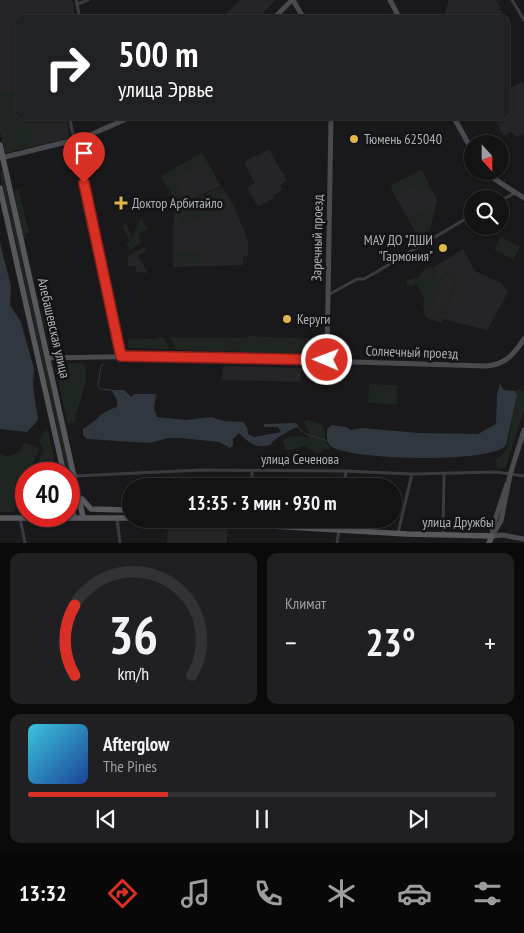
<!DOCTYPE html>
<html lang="ru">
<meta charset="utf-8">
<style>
body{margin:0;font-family:"PT Sans Narrow",sans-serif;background:#202022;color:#f1f3f6;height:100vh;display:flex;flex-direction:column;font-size:19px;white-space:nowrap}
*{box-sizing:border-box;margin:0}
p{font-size:16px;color:#9d9ea0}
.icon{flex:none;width:28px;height:28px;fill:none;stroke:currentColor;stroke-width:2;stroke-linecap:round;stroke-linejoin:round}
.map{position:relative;height:543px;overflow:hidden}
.details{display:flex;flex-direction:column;gap:10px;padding:10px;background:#0a0a0b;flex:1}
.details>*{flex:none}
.hud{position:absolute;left:15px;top:15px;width:495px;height:105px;border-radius:10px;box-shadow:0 1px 4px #0004,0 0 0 1px #323234;background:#202124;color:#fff;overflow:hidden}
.needle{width:32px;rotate:159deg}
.controls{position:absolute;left:464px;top:135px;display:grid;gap:10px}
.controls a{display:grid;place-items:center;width:45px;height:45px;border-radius:50%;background:#131314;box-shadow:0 1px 4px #0004,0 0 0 1px #323234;font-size:25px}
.speed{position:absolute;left:15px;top:462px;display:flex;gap:10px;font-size:25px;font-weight:700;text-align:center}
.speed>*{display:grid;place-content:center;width:65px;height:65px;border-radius:50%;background:#131314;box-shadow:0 1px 4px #0004,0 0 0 1px #323234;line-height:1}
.speed .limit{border:8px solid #d22;background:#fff;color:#111}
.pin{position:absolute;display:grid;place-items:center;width:42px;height:42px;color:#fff;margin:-51px -21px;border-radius:50% 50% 50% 0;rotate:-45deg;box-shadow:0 0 5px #0007}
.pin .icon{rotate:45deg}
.me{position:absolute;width:55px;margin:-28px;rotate:271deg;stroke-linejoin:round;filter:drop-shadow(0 0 4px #0008)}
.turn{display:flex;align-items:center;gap:18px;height:105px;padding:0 20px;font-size:22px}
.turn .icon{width:65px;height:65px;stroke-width:2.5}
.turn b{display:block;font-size:35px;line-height:42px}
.big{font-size:38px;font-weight:700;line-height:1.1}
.details .card{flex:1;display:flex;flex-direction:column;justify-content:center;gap:8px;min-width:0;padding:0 18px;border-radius:10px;background:#202022}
.details .dial{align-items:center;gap:0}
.dial svg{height:130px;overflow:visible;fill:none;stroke:#323234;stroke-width:7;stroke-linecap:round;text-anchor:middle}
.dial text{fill:#f1f3f6;stroke:none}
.song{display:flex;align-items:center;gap:15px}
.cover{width:60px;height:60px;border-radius:8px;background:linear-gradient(135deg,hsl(190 70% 55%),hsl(220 70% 35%))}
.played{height:5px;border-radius:2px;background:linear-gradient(90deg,#d93025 30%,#323234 30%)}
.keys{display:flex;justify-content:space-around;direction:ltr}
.heat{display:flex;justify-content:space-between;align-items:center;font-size:28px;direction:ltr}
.details .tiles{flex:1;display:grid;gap:10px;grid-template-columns:1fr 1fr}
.card:last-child{grid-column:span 2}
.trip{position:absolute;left:122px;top:478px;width:280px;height:50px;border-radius:25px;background:#131314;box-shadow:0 1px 4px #0004,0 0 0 1px #323234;font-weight:700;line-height:50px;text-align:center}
.dock{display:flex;height:80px;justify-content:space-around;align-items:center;background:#080808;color:#9d9ea0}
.dock .icon{width:35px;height:35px}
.dock .on{color:#d93025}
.dock b{font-size:22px;color:#f1f3f6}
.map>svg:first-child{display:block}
.built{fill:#252527}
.green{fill:#1f2520;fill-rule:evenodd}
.water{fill:#30373e}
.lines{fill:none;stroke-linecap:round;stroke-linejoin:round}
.stream{stroke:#30373e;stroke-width:1}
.street{stroke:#3a3b3f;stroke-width:3}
.secondary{stroke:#484a4f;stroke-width:5}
.primary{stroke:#56585e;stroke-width:5.5}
.route-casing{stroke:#8d1f18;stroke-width:12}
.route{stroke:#d93025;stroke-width:9}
.poi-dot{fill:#e2b549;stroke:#141416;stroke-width:2}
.labels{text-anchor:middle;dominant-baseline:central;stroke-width:5;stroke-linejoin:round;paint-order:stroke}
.poi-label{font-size:14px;fill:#acb0b9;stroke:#141416;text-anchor:start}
.street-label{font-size:14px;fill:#acb0b9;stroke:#141416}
</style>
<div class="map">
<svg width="524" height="543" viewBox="0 0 524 543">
<rect width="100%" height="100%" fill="#19191b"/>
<g class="built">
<path d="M 0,0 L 72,0 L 76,19 L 19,19 L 19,116 L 66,116 L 70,138 L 5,153 L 0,130 Z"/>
<path d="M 240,0 L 276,0 L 257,19 L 221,19 Z"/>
<path d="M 449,0 L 496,0 L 503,13 L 493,19 L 443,19 Z"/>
<path d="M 522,82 L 524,86 L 524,133 L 517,137 L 511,132 L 504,136 L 493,116 L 506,116 L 506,90 Z"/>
<path d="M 269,149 L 287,181 L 280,185 L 283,190 L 272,196 L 274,198 L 258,207 L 247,188 L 255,183 L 244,162 Z"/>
<path d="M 202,153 L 221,186 L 175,206 L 175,201 L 161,176 Z"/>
<path d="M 421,169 L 437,200 L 430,230 L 418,236 L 391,189 L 392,185 Z"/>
<path d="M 222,187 L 233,204 L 248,240 L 248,256 L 243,257 L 243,265 L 173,267 L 174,208 Z"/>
<path d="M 144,247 L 146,251 L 138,256 L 148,273 L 136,272 L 136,266 L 128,266 L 127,264 L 129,255 Z"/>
<path d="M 463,249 L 475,271 L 501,283 L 508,292 L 487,330 L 443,319 L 441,323 L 425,317 L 423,305 L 425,300 L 417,278 Z"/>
<path d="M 223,366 L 301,368 L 301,382 L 222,380 Z"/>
<path d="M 168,526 L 227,528 L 227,543 L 167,543 Z"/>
</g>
<g class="green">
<path d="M 19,90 L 19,110 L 14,113 L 14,117 L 18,120 L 30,120 L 33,135 L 29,147 L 9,150 L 5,147 L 0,116 L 0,94 Z"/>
<path d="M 202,153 L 216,177 L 212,179 L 203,167 L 199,166 L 176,178 L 175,183 L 183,198 L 176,202 L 161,176 Z"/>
<path d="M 2,169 L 3,171 L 79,507 L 75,508 L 0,174 Z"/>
<path d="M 420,170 L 429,188 L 419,193 L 414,184 L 395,194 L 392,185 Z"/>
<path d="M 23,188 L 19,192 L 29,233 L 25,233 L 26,239 L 23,237 L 14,190 Z"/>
<path d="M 221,189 L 223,192 L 220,193 L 226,207 L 183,225 L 176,208 Z"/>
<path d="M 430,207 L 433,212 L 429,228 L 420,234 L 411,218 Z"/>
<path d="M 141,218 L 147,229 L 138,234 L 141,243 L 130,250 L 126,244 L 130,241 L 122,226 L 126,223 L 132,238 Z"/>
<path d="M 501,237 L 520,247 L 513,260 L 494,249 Z"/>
<path d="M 180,251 L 199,251 L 201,261 L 199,263 L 179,264 L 177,261 L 177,253 Z"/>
<path d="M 431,266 L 438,272 C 438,282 431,292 429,302 L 445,268 L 447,269 L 446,272 L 454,273 L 458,280 L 445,312 L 437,317 L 426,311 L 428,305 L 425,303 L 424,296 L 416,284 L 411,287 L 407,285 L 407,280 L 420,277 L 421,272 ZM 447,274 L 453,275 L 455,281 L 442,312 L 436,315 L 431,311 L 431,307 L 443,278 Z"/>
<path d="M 40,308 L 44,311 L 52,310 L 56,335 L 47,334 Z"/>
<path d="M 249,336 L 320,339 L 320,354 L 176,350 L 170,337 L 246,338 Z"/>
<path d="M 157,337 L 164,337 L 169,349 L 128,348 L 128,338 L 156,339 Z"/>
<path d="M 77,363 L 84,364 C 91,377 77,406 75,421 L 68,425 L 55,367 L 58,364 Z"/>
<path d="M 369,384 L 397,385 L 397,404 L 368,403 Z"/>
<path d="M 518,389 L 524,391 L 524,410 L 506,467 L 497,470 L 496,458 L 501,456 L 507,447 Z"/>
<path d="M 307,420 L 321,424 L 324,427 L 326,443 L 332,450 L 323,449 L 322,452 L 316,453 L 304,446 L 286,451 L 283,441 C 290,434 299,437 308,437 L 309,433 L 304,421 Z"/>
<path d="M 47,427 L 54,456 L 50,470 L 38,474 L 35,472 L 35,466 L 44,451 L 39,440 Z"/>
<path d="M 24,443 L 39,448 L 39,451 L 31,468 L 15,483 L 18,497 L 14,512 L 0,512 L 0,453 L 6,457 L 19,452 Z"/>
</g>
<g class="water">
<path d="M 0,243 L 11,286 L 10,305 L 21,322 L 34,369 L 33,386 L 38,420 L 27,432 L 0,429 Z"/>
<path d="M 500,384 L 504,390 L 516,391 L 517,395 L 506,445 C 493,464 352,460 332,447 C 326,443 327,436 327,429 L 332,425 L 346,427 L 351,430 L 362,428 L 419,433 L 478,434 L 496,424 L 497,394 Z"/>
<path d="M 111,390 L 124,390 L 131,397 L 135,394 L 156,394 L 154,408 L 157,417 L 186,420 L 211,417 L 224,421 L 243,422 L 247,427 L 248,434 L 254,437 L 281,432 L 278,427 L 264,427 L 264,424 L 296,423 L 300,429 L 296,427 C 287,433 277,436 270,445 C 255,449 248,442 239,433 L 233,439 L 233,445 L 230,448 L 219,442 L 180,438 L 170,438 L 149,443 L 87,439 L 83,435 L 83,429 C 98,420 100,412 117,407 L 117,400 Z"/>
</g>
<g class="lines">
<g class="stream">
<path d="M 104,364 L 101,366 L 98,385 L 100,389 L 111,390"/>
<path d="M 300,429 L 306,434 L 328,441"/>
</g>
<g class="street">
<path d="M 76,0 L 80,19"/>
<path d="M 512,0 L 524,20"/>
<path d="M 77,4 L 88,0"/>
<path d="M 69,116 L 121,356"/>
<path d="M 500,201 L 515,193"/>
<path d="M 328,295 L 357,279 L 364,279 L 378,271 L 472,215"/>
<path d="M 75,476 L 200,470 L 346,471 L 412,474 L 496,472 L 524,476"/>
<path d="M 252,486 L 252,471"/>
<path d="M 344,486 L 346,471"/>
<path d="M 20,518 L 25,543"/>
<path d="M 117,518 L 120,543"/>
<path d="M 398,533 L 412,474"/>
<path d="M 443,535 L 444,473"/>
<path d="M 337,543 L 341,519"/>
</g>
<g class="secondary">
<path d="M 293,0 L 304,19"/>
<path d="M 390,0 L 400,19"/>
<path d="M 273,19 L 292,0"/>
<path d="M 453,116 L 472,150"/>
<path d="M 1,158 L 83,138 L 133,116"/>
<path d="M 486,171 L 493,178 L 524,198"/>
<path d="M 48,358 L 158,356 L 487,366 C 506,364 514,354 524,339"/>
<path d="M 327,360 L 331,116"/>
<path d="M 492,536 L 501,521 L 510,475 L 524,430"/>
<path d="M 492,536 L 493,526 L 507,484"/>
<path d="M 492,536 L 502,535 L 524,539"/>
</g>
<g class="primary">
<path d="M 0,145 L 83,517"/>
<path d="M 0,188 L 64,474"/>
<path d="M 69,495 L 74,517"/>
<path d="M 82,499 L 91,509 L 125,510 L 131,515"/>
<path d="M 0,518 L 131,518"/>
<path d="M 152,519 L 407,534 L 492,536 L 489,543"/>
</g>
</g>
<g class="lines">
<defs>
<path id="route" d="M 84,183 L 121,356 L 327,360"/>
</defs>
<use href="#route" class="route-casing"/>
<use href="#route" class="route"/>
</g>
<g class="poi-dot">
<circle cx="354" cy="139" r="5"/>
<path d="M118.5 195.5h5v5h5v5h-5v5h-5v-5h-5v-5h5z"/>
<circle cx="443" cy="248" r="5"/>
<circle cx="287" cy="319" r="5"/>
</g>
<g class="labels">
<g class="poi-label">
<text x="364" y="139">Тюмень 625040</text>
<text x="132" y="203">Доктор Арбитайло</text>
<text x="433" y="240" text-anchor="end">МАУ ДО "ДШИ<tspan x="433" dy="16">"Гармония"</tspan></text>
<text x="297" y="319">Керуги</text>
</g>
<g class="street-label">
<text transform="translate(317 238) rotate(-89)">Заречный проезд</text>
<text transform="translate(54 328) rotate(77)">Алебашевская улица</text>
<text transform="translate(412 352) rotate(2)">Солнечный проезд</text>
<text x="300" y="459">улица Сеченова</text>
<text x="458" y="522">улица Дружбы</text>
</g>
</g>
</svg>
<div class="controls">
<a><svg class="needle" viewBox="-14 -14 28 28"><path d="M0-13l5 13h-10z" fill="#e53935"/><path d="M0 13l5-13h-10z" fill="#9d9ea0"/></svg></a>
<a><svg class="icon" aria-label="search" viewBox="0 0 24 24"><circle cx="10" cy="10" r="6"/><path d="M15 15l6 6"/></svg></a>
</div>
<div class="speed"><div class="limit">40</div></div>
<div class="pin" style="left:84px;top:183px;background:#d93025"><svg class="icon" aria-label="arrive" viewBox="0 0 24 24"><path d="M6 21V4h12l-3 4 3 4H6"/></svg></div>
<svg class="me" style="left:327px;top:360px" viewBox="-20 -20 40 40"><circle r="17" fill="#d93025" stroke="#fff" stroke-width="3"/><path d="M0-11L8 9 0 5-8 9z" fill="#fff"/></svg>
<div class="trip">13:35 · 3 мин · 930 m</div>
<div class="hud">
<div class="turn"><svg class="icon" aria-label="right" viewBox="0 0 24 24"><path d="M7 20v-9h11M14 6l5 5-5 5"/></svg><div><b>500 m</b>улица Эрвье</div></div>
</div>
</div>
<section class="details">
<div class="tiles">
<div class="card dial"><svg viewBox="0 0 100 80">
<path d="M14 69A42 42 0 1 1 86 69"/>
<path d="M14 69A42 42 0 0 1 14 26" stroke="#d93025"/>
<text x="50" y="56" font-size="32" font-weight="700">36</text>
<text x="50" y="72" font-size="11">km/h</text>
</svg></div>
<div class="card"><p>Климат</p>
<div class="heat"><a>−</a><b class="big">23°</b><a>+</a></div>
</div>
<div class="card">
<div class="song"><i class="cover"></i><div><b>Afterglow</b><p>The Pines</p></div></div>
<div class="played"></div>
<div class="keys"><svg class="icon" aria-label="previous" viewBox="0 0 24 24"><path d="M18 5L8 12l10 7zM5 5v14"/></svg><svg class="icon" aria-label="pause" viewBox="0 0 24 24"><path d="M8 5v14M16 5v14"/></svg><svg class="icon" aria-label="next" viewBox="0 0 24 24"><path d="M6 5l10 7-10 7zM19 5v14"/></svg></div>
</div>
</div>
</section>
<nav class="dock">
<b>13:32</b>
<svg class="icon on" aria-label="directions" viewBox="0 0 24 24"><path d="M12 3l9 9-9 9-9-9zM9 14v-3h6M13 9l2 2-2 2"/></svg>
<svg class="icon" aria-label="music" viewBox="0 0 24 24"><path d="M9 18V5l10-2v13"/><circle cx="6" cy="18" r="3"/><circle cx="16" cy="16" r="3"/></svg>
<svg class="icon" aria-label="phone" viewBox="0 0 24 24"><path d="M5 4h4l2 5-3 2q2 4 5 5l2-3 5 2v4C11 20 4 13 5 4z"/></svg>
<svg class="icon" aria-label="climate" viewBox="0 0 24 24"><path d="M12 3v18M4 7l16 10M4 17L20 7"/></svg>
<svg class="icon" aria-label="car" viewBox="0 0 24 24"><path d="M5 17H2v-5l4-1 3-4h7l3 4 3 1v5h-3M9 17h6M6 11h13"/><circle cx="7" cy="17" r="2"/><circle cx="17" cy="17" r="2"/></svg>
<svg class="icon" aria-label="filters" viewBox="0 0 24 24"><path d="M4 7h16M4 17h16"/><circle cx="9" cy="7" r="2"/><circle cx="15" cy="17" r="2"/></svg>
</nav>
